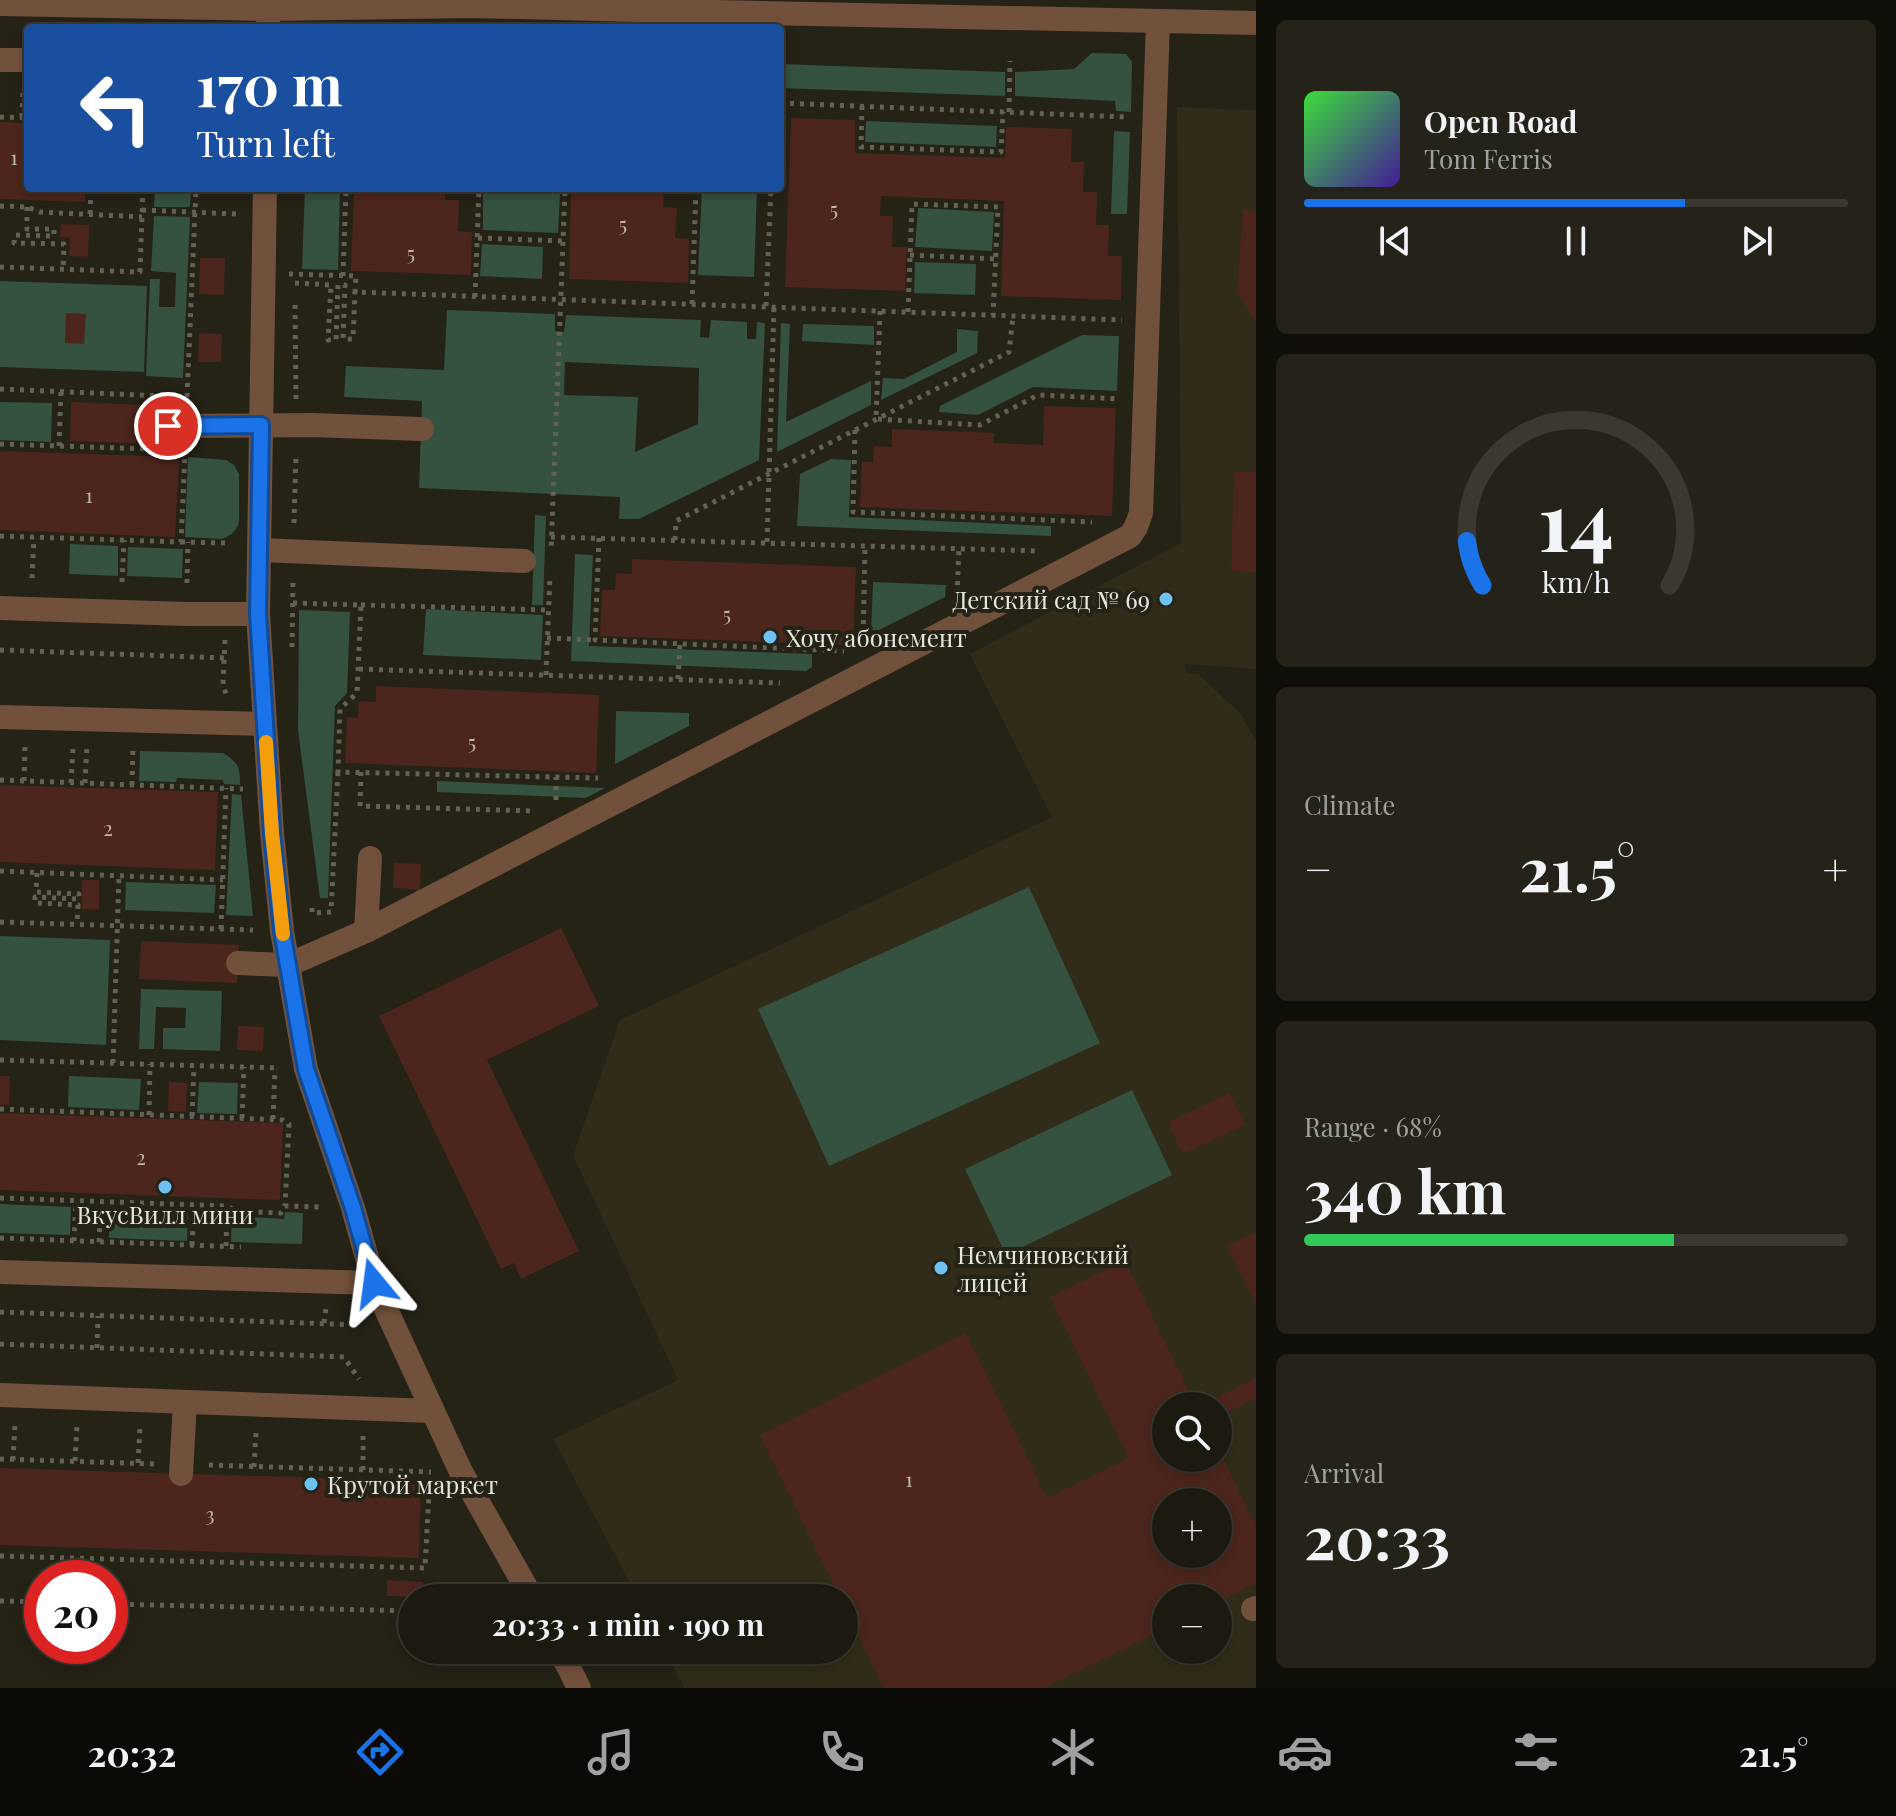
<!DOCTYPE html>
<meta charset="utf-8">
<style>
body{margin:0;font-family:"Playfair Display",serif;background:#252319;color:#f1f3f6;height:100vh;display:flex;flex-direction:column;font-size:30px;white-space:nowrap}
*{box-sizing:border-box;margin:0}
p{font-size:26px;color:#a0a19f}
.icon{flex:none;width:44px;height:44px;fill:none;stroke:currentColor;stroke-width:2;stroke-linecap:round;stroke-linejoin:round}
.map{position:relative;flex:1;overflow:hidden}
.sheet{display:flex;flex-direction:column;gap:20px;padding:20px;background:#0f0e09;width:640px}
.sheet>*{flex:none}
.hud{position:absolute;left:24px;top:24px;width:760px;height:168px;border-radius:8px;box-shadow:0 4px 12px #0003,0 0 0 2px #3a3830;background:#1a4fa0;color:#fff;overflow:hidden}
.controls{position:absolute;left:1152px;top:1392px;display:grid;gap:16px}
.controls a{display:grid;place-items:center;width:80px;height:80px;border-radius:50%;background:#1c1a10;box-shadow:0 4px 12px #0003,0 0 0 2px #3a3830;font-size:40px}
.speed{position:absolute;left:24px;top:1560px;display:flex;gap:16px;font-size:40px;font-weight:700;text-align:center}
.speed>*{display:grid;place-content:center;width:104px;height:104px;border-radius:50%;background:#1c1a10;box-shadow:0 4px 12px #0003,0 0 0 2px #3a3830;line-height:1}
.speed .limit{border:12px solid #d22;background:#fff;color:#111}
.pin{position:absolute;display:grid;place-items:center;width:68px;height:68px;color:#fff;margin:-34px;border:4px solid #fff;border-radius:50%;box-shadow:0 2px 8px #0007}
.me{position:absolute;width:88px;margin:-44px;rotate:344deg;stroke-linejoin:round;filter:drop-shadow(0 0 6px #0008)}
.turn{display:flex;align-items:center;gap:28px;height:168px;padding:0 40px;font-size:36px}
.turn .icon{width:104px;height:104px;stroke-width:2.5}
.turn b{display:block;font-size:56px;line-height:68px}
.big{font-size:60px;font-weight:700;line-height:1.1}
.sheet .tile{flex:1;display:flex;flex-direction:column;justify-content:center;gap:12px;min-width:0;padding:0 28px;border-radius:12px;background:#252319}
.sheet .dial{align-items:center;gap:0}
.dial svg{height:208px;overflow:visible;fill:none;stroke:#3a3830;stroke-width:7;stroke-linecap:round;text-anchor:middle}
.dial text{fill:#f1f3f6;stroke:none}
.song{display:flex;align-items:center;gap:24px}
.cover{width:96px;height:96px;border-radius:12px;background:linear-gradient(135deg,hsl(120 70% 55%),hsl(260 70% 35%))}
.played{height:8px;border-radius:4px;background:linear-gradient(90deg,#1a73e8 70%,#3a3830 70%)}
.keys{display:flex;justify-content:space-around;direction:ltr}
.heat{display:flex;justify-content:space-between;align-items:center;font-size:44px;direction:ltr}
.charge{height:12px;border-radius:6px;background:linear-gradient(90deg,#34c759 68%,#3a3830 0)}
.trip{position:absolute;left:398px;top:1584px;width:460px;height:80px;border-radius:40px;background:#1c1a10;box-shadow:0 4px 12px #0003,0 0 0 2px #3a3830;font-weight:700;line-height:80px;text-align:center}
.tab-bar{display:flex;height:128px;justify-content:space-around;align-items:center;background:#0b0a06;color:#a0a19f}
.tab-bar .icon{width:56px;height:56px}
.tab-bar .selected{color:#1a73e8}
.tab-bar b{font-size:36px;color:#f1f3f6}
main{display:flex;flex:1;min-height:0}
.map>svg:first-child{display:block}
.built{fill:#302c19;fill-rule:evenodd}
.green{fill:#35513f;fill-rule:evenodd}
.building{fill:#4c251c;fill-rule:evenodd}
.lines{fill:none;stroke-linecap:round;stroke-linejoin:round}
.path{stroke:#636156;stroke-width:5;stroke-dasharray:4 6;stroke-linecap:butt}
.minor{stroke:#72513c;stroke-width:24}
.route-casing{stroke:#114b97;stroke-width:20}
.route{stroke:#1a73e8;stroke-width:14}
.slow{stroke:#f59e0b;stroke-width:14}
.poi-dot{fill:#6dc2f3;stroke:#252216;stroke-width:3}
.labels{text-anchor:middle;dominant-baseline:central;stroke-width:8;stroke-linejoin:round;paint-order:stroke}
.number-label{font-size:20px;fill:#c0b6ae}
.poi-label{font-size:24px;fill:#e7e6de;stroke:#252216;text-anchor:start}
</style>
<main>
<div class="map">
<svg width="1256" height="1688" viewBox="0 0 1256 1688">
<rect width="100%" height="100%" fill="#252216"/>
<path class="built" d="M 1177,107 L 1256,110 L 1256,669 L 1184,664 L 1188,674 L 1198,674 L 1241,714 L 1256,742 L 1256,1688 L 684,1688 L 665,1650 L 844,1650 L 844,1598 L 638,1598 L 553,1439 L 678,1380 L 573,1155 L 620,1020 L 1052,817 L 970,654 L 1181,543 ZM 1166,1406 L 1218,1406 L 1218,1458 L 1166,1458 ZM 1166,1502 L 1218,1502 L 1218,1554 L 1166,1554 ZM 1166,1598 L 1218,1598 L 1218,1650 L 1166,1650 Z"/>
<g class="green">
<path d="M 1092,53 L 1126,54 L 1132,62 L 1131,112 L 1116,111 L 1115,101 L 1015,96 L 1015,72 L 1074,69 Z"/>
<path d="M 780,64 L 1005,72 L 1005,96 L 780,88 Z"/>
<path d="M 866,121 L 997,126 L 996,147 L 865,142 Z"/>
<path d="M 1114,131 L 1130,132 L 1127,214 L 1111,214 Z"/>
<path d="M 155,188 L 191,188 L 190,207 L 154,207 Z"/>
<path d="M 305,188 L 340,188 L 338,270 L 302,269 Z"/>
<path d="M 702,188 L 757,188 L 754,277 L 698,275 Z"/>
<path d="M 483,191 L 560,194 L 558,233 L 483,230 Z"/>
<path d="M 918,208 L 994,212 L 992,251 L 915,247 Z"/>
<path d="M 154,216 L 190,217 L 183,378 L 146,376 L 150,279 L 160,279 L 159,307 L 175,307 L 176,273 L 151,271 Z"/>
<path d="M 482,244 L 543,247 L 542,279 L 480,276 Z"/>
<path d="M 915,262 L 976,264 L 975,295 L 914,293 Z"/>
<path d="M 0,281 L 147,286 L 144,372 L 0,367 Z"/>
<path d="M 447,310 L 555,314 L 555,331 L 564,332 L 566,315 L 701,320 L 700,337 L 709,338 L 711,320 L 747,322 L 747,339 L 756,339 L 757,322 L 765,323 L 759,460 L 639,519 L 619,519 L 620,497 L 419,488 L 422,401 L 344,397 L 346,366 L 444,370 ZM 565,362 L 699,368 L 698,424 L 635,452 L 638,397 L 564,395 Z"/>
<path d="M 781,323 L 790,324 L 786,422 L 871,381 L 871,405 L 777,452 Z"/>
<path d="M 803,324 L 874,326 L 874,345 L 802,341 Z"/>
<path d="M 957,329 L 978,331 L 977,353 L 881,400 L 883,378 L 904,379 L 957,352 Z"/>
<path d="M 1082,335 L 1119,336 L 1117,391 L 1033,387 L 978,415 L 939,412 L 940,406 Z"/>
<path d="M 0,402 L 52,403 L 51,442 L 0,440 Z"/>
<path d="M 188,457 L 226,460 L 234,465 L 239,474 L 239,520 L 238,526 L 232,534 L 222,539 L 185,537 Z"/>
<path d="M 831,459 L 851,460 L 849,517 L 1051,526 L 1051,536 L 797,526 L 800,474 Z"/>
<path d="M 535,515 L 546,516 L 543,605 L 532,605 Z"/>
<path d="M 70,544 L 118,546 L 118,576 L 69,574 Z"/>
<path d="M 128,547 L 183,549 L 182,578 L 127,576 Z"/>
<path d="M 575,554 L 593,555 L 589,646 L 812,654 L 812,667 L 806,671 L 571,661 Z"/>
<path d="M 873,582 L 946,585 L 945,597 L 871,634 Z"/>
<path d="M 426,609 L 543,615 L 541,660 L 423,655 Z"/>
<path d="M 299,610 L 350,612 L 347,693 L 335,706 L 328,898 L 320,898 L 298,730 Z"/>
<path d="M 616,711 L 689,713 L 689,726 L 615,764 Z"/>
<path d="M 140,751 L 223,753 C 238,762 240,767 240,785 L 224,784 L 223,780 L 177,778 L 176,782 L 139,781 Z"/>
<path d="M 437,781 L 605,788 L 586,798 L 437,792 Z"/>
<path d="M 232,794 L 241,795 L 253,916 L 226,915 Z"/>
<path d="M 126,882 L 216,885 L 214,913 L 125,910 Z"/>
<path d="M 1029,887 L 1100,1043 L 829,1166 L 758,1009 Z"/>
<path d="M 0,936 L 110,940 L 106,1045 L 0,1040 Z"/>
<path d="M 141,989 L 222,991 L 220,1051 L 163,1049 L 163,1028 L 185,1028 L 186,1008 L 156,1007 L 154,1049 L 139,1049 Z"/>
<path d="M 69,1076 L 141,1079 L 139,1110 L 68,1107 Z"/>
<path d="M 199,1082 L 238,1083 L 237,1114 L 197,1113 Z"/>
<path d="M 1132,1090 L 1172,1175 L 1006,1255 L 965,1169 Z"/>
<path d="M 0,1204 L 71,1207 L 70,1235 L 0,1233 Z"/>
<path d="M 110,1208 L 188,1212 L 187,1241 L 109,1238 Z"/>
<path d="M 285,1212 L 303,1213 L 302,1244 L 231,1242 L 232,1216 L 284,1219 Z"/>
</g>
<g class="building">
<path d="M 791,118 L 855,120 L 855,153 L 1005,158 L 1006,127 L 1072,129 L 1071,162 L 1084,162 L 1083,192 L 1097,192 L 1096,225 L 1109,225 L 1108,256 L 1122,256 L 1121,300 L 1001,296 L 1004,201 L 881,196 L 880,216 L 893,216 L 892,247 L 907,247 L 905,291 L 785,287 Z"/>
<path d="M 0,122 L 28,123 L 28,188 L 86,188 L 85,202 L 0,199 Z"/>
<path d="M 354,188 L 446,188 L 445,200 L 459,200 L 458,231 L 472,232 L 471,275 L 351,271 Z"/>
<path d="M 571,188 L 664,188 L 663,207 L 677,208 L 675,238 L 689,239 L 688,283 L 569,279 Z"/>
<path d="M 1243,210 L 1256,211 L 1256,322 L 1237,292 Z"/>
<path d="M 61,224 L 89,225 L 88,257 L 69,256 L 70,238 L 60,237 Z"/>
<path d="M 200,258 L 225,258 L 224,295 L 199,294 Z"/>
<path d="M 66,313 L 86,314 L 84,344 L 65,343 Z"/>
<path d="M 199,333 L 222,334 L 221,362 L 198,362 Z"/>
<path d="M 71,402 L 170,406 L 168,444 L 70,441 Z"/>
<path d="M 1044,406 L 1116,408 L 1112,516 L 860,507 L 862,462 L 873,462 L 874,446 L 892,447 L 892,429 L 994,433 L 994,443 L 1043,445 Z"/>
<path d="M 0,451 L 179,457 L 175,537 L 0,530 Z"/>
<path d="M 1234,472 L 1256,472 L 1256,572 L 1231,571 Z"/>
<path d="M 632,559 L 856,567 L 853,645 L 600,636 L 602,590 L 615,590 L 616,573 L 632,574 Z"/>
<path d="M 376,686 L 599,695 L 596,773 L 345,763 L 347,717 L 358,718 L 359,701 L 376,702 Z"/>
<path d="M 0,785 L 218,792 L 215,870 L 0,862 Z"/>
<path d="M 394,863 L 421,864 L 420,890 L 393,888 Z"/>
<rect x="82" y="880" width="17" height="29"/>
<path d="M 561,928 L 599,1006 L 487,1060 L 579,1251 L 521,1279 L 514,1263 L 501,1269 L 379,1016 Z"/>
<path d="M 141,941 L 239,945 L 237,983 L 139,979 Z"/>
<path d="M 238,1026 L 264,1027 L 263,1051 L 237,1050 Z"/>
<path d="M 0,1076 L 10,1076 L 9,1105 L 0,1105 Z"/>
<path d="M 169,1082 L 187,1083 L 186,1112 L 168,1111 Z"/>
<path d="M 1230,1093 L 1245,1125 L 1182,1154 L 1168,1122 Z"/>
<path d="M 0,1113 L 283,1123 L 280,1200 L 0,1190 Z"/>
<path d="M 1256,1232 L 1256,1304 L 1227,1246 Z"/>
<path d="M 1125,1260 L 1196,1406 L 1166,1406 L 1166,1458 L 1218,1458 L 1218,1448 L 1256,1526 L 1256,1583 L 1218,1602 L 1218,1598 L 1166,1598 L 1166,1628 L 1044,1688 L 884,1688 L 844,1606 L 844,1598 L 840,1598 L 760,1435 L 966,1333 L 1047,1498 L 1129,1458 L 1050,1297 ZM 1166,1502 L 1218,1502 L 1218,1554 L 1166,1554 Z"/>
<path d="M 1256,1378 L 1256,1398 L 1218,1417 L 1218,1406 L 1199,1406 Z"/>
<path d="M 0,1468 L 421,1481 L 419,1558 L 0,1545 Z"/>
<path d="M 387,1580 L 423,1582 L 422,1597 L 387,1596 Z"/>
</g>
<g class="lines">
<g class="path">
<path d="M 780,103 L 1127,117"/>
<path d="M 862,106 L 861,147 L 1001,152 L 1003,112"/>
<path d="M 1009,112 L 1010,61"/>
<path d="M 0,117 L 28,118"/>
<path d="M 22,117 L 23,89"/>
<path d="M 548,188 L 565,189 L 551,550"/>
<path d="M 0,206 L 27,207 L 40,212 L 142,217"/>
<path d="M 27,207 L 27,229 L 54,229 L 54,236 L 15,235 L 14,243 L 64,244 L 63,270"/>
<path d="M 142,210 L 236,214"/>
<path d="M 90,214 L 91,188"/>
<path d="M 478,238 L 563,241"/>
<path d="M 910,255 L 996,259"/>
<path d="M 0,267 L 140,272 L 143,188"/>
<path d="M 289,274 L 356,276 L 355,292 L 1122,320"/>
<path d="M 343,276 L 346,188"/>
<path d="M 295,283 L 331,285 L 328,340 L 336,340 L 338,285 L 345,285 L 343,339 L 353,339 L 355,292"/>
<path d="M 475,297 L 479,188"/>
<path d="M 692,304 L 696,188"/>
<path d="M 295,305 L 296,399"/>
<path d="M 766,306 L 771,188"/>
<path d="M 880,311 L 876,419 L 980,425 L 1038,395 L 1119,399"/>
<path d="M 908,312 L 912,204 L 998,207 L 993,315"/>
<path d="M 0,389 L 163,396"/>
<path d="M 187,397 L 196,188"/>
<path d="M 855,430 L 853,512 L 1092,522"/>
<path d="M 0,444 L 150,449"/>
<path d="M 59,446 L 61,391"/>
<path d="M 294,523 L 296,453"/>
<path d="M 0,536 L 181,542 L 185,453"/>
<path d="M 551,537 L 1038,551"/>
<path d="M 599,538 L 595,640 L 844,651"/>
<path d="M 675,540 L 676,521 L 1009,352 L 1013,316"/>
<path d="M 181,542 L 228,543"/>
<path d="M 767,542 L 774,307"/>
<path d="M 32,578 L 34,538"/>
<path d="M 122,582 L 124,540"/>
<path d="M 187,583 L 188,542"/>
<path d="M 957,595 L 959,548"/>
<path d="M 293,603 L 361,605 L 357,693 L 340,709 L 338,772 L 598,778"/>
<path d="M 361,605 L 548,610"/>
<path d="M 547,638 L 595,640"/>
<path d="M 225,640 L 223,685 L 226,694"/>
<path d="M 863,644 L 865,545"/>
<path d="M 292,647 L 293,577"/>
<path d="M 0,650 L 225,658"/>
<path d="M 359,669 L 780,683"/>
<path d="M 546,675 L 550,576"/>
<path d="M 678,679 L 680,644"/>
<path d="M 361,772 L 360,806 L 533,811"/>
<path d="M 0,780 L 243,789"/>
<path d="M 24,781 L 25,746"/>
<path d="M 71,783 L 73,748"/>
<path d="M 85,783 L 87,744"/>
<path d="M 132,785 L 133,746"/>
<path d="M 556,800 L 556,777"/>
<path d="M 0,871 L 223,880"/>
<path d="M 37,873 L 36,892 L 79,894 L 79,899 L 35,897 L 35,903 L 78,905 L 77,924"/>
<path d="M 312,908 L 312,913 L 331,912 L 338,772"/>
<path d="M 0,922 L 253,930"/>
<path d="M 221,929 L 226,788"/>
<path d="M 0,1060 L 279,1068"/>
<path d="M 113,1063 L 119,876"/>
<path d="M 0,1109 L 283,1120 L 289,1124 L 285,1206"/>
<path d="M 149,1115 L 150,1064"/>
<path d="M 192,1116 L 194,1066"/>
<path d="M 242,1118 L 244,1067"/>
<path d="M 273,1119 L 275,1069"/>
<path d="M 0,1198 L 227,1206 L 236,1211 L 281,1213 L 285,1206 L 322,1207"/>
<path d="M 0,1238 L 241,1247"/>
<path d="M 74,1241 L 76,1201"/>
<path d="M 99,1242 L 101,1202"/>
<path d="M 192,1245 L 194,1205"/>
<path d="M 226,1246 L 227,1206"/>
<path d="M 0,1312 L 360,1325"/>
<path d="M 324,1323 L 326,1308"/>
<path d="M 0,1344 L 344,1357 L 359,1379"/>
<path d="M 97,1348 L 98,1316"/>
<path d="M 0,1459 L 155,1464"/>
<path d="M 13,1460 L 15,1424"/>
<path d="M 75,1461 L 77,1425"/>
<path d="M 138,1463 L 140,1427"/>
<path d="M 209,1465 L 431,1472"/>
<path d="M 254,1467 L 256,1433"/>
<path d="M 363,1470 L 363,1435"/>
<path d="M 0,1556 L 425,1568 L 430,1474"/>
<path d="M 0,1601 L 42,1602"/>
<path d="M 110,1604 L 412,1611"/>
</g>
<g class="minor">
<path d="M 0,4 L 268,9 L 268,28"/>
<path d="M 268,9 L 474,6 L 716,12 L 1256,23"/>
<path d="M 0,60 L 28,60"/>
<path d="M 168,426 L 313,425 L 422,429"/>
<path d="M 260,550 L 524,561"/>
<path d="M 0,608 L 186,614 L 258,614"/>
<path d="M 0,717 L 264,724"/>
<path d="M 366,931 L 370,858"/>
<path d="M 238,963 L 288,965 L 366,931 L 1130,536 L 1136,527 L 1141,513 L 1158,21"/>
<path d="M 0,1272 L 374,1283 L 353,1208 L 306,1069 L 282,931 L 272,833 L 258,614 L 265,188"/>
<path d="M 374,1283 L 461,1472 L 532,1598"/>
<path d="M 0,1395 L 432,1411"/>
<path d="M 181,1474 L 185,1402"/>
<path d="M 1253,1609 L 1256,1608"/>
<path d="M 560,1650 L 579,1688"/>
</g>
</g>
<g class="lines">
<defs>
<path id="route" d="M 168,426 L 261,425 L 258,614 L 272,833 L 282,931 L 306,1069 L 353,1208 L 374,1283"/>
</defs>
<use href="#route" class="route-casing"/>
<use href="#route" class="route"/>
<path class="slow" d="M 266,742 L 272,833 L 283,934"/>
</g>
<g class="poi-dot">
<circle cx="1166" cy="599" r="8"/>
<circle cx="770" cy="637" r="8"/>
<circle cx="165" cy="1187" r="8"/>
<circle cx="941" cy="1268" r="8"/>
<circle cx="311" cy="1484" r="8"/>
</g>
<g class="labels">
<g class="number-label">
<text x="14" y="156">1</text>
<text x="834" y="208">5</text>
<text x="623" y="223">5</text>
<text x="411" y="252">5</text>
<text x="89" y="494">1</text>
<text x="727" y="613">5</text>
<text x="472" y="741">5</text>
<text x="108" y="827">2</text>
<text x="141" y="1156">2</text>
<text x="909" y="1478">1</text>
<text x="210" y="1513">3</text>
</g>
<g class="poi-label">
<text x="1150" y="599" text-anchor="end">Детский сад № 69</text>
<text x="786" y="637">Хочу абонемент</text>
<text x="165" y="1214" text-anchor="middle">ВкусВилл мини</text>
<text x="957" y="1254">Немчиновский<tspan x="957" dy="28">лицей</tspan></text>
<text x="327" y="1484">Крутой маркет</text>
</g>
</g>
</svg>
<div class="controls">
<a><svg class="icon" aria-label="search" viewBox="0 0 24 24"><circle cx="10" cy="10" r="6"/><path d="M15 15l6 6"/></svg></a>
<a>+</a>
<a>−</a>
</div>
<div class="speed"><div class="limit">20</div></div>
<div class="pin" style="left:168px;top:426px;background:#d93025"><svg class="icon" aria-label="arrive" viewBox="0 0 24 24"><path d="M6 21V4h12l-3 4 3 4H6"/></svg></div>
<svg class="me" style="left:374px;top:1283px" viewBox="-20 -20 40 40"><path d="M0-17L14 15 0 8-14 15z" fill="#1a73e8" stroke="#fff" stroke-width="4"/></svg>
<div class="trip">20:33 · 1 min · 190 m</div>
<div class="hud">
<div class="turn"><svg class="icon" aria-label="left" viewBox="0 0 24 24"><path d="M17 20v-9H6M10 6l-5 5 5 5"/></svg><div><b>170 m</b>Turn left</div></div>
</div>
</div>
<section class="sheet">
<div class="tile">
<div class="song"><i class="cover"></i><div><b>Open Road</b><p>Tom Ferris</p></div></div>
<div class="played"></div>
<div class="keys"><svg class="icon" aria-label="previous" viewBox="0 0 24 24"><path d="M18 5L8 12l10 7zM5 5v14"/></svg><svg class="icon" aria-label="pause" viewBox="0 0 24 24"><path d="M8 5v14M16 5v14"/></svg><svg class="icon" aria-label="next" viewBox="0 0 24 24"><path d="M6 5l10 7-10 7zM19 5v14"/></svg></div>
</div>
<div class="tile dial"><svg viewBox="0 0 100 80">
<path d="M14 69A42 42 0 1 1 86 69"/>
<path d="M14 69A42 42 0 0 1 8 52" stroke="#1a73e8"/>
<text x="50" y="56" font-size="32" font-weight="700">14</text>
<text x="50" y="72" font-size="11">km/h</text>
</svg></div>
<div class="tile"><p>Climate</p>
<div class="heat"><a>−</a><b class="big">21.5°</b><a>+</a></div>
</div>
<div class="tile"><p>Range · 68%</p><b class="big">340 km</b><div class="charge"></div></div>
<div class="tile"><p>Arrival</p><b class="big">20:33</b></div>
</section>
</main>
<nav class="tab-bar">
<b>20:32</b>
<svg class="icon selected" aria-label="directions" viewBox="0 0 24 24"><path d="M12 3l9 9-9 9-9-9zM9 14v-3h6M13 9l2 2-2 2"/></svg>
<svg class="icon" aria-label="music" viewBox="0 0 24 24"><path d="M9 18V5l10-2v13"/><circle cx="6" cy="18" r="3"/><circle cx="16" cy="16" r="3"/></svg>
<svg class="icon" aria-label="phone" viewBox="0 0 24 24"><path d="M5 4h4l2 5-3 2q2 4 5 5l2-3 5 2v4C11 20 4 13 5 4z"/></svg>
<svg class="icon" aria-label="climate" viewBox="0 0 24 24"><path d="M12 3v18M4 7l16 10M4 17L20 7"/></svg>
<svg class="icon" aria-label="car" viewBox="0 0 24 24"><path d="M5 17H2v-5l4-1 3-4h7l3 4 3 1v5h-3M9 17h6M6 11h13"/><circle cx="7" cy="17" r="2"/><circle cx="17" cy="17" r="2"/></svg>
<svg class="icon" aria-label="filters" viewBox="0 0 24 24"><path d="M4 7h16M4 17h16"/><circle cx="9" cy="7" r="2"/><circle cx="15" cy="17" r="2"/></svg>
<b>21.5°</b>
</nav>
